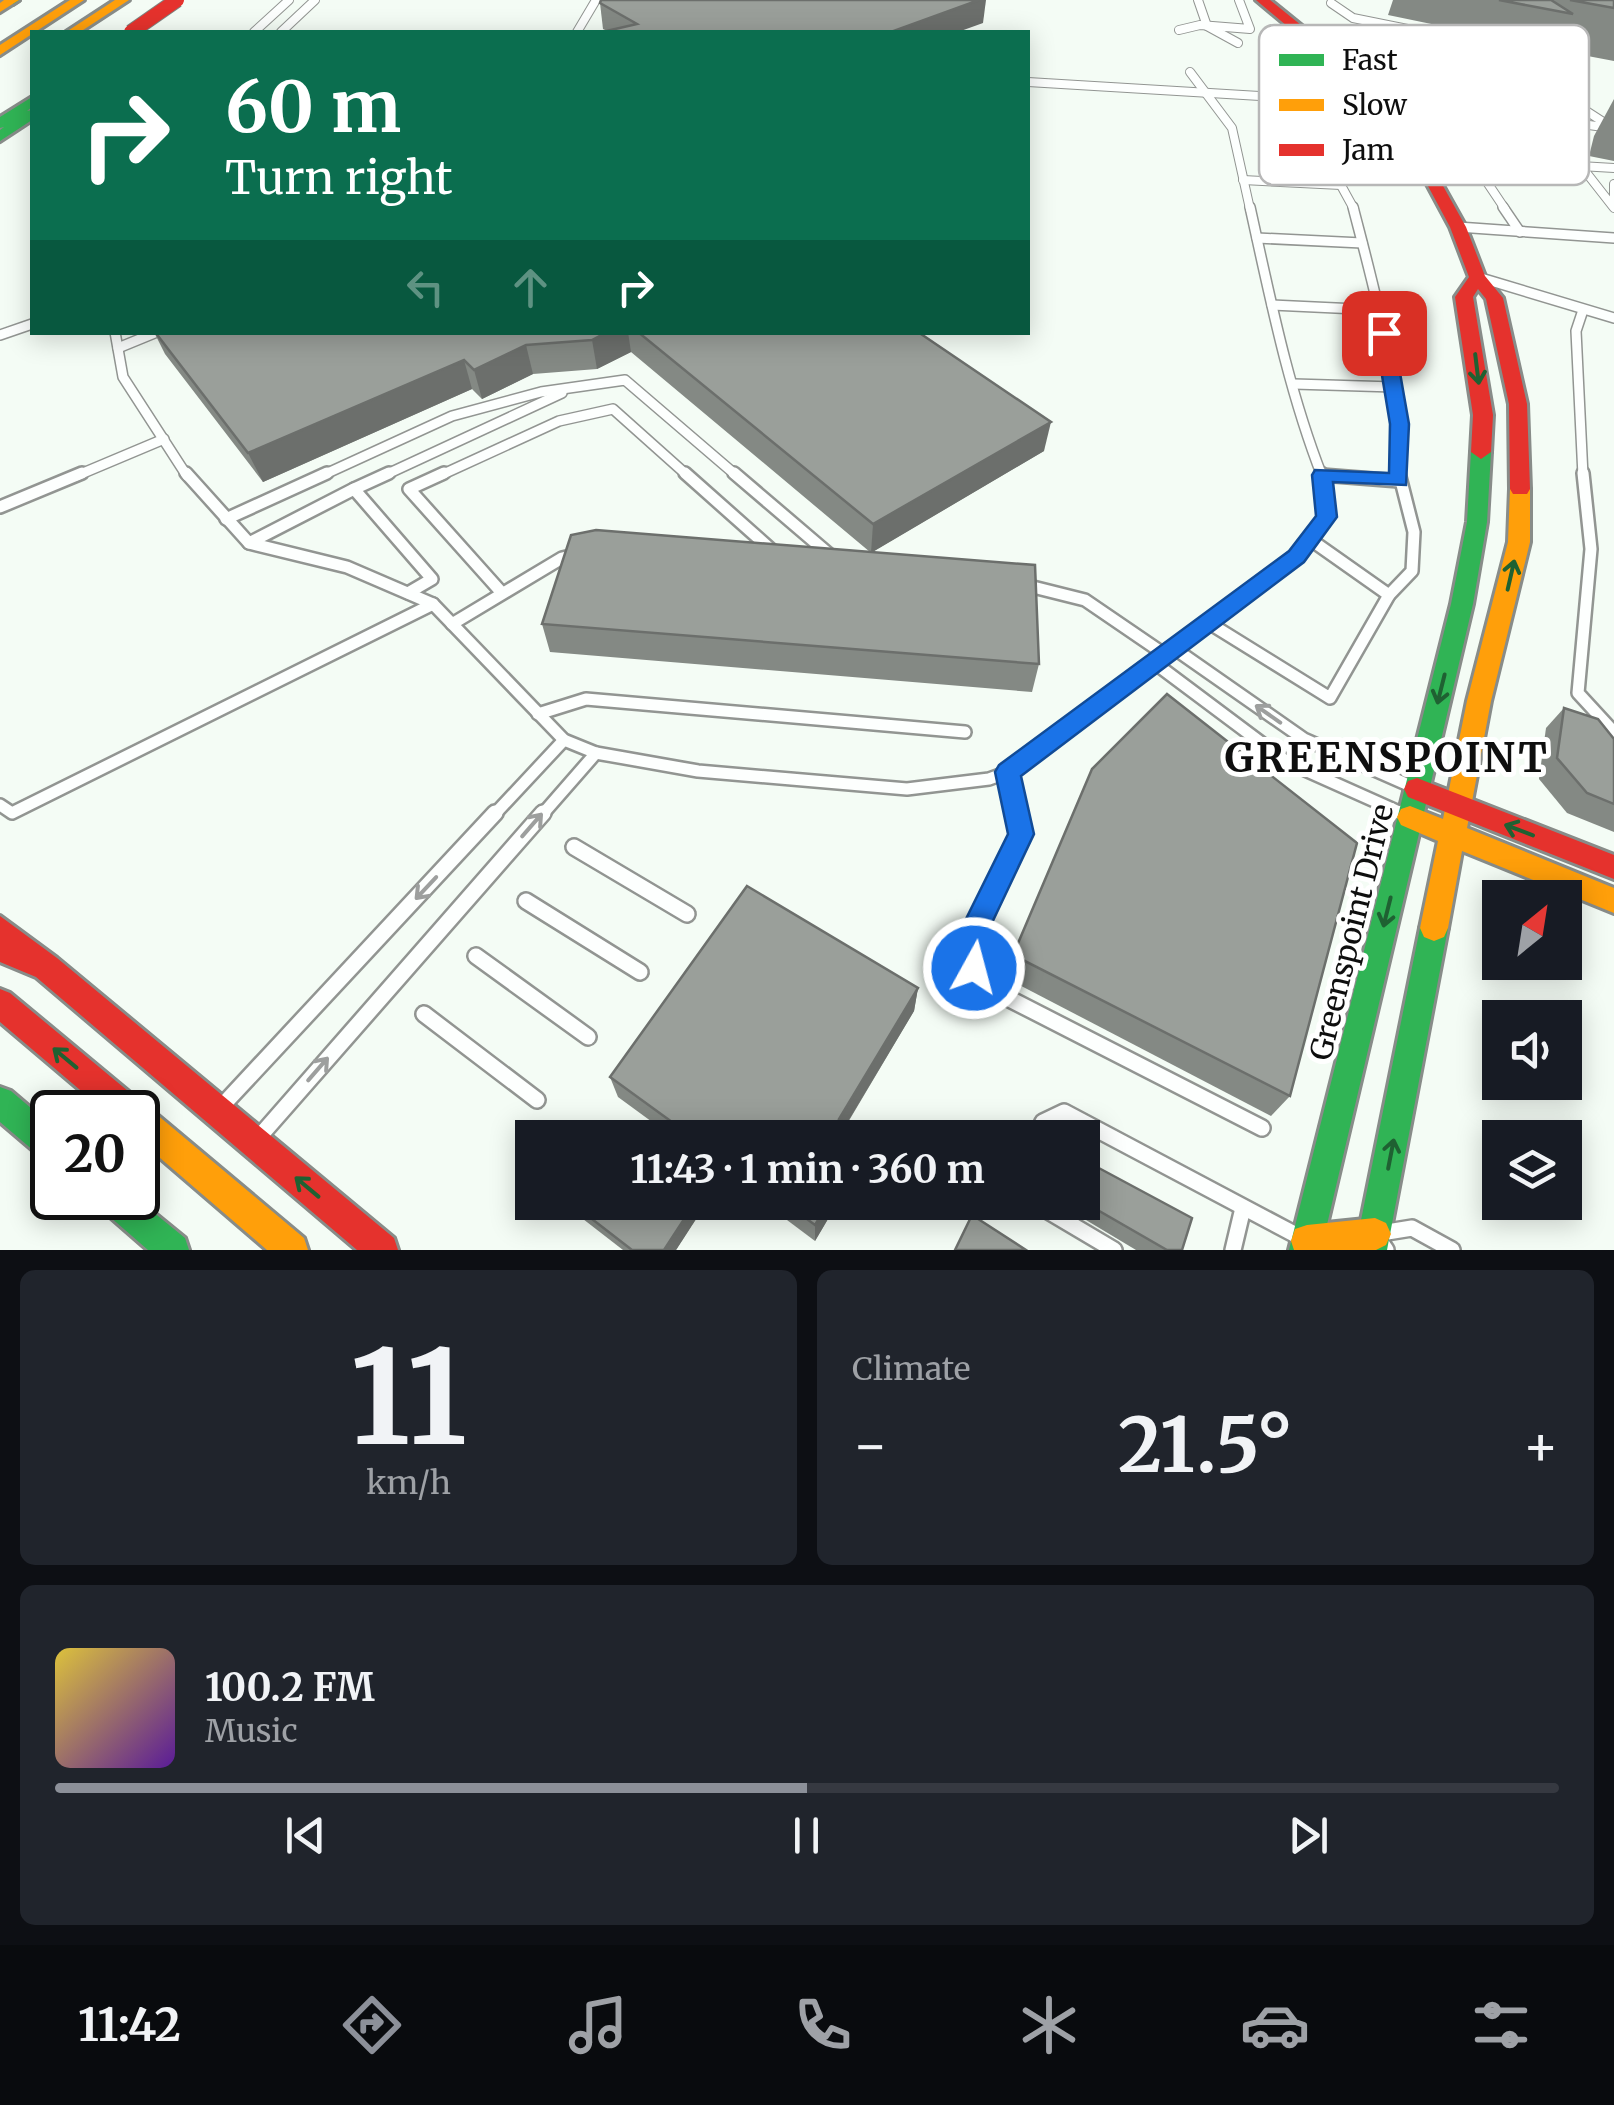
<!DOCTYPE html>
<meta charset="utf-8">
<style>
body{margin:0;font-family:Merriweather,serif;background:#20242c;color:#f1f3f6;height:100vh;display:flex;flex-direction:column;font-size:38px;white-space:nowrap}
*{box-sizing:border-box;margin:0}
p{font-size:32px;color:#9ea1a6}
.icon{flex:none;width:55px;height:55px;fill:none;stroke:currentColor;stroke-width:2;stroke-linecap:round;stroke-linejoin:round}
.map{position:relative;height:1250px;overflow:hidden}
.panel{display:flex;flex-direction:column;gap:20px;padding:20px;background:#0d0f14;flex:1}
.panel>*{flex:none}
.banner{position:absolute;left:30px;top:30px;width:1000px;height:305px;border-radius:0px;box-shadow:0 5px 25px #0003;background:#0b6e4f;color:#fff;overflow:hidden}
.needle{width:65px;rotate:30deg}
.fabs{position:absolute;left:1482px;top:880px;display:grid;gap:20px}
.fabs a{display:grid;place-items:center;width:100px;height:100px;border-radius:0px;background:#171b24;box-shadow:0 5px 25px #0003;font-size:50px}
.speed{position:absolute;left:30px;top:1090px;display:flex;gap:20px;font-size:50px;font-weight:700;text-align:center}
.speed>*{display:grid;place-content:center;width:130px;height:130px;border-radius:50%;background:#171b24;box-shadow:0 5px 25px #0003;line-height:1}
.speed .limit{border:5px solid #111;border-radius:15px;background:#fff;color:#111}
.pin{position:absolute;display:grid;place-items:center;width:85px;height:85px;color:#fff;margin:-42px;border-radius:20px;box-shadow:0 5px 15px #0006}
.me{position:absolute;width:110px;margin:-55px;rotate:7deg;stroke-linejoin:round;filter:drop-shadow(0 0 8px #0008)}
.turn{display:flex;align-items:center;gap:35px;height:210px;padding:0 30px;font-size:45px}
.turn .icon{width:130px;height:130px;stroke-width:2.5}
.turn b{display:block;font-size:70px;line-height:85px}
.lanes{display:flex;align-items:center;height:95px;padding:0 30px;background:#0003;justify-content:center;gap:50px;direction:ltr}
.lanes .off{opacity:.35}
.big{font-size:75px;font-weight:700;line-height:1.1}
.panel .card{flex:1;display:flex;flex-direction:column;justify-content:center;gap:15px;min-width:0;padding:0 35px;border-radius:15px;background:#20242c}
.panel .dial{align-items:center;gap:0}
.dial b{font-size:130px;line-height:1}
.song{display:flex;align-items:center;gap:30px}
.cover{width:120px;height:120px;border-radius:15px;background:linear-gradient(135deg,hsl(50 70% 55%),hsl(270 70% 35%))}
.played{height:10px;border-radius:5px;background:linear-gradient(90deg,#8c9099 50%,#363941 50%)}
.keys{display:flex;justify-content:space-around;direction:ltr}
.heat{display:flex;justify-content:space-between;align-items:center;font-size:55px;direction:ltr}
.panel .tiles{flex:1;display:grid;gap:20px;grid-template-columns:1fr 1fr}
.card:last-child{grid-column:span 2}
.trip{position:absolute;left:515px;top:1120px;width:585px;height:100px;border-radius:0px;background:#171b24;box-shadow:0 5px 25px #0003;font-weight:700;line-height:100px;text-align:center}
.menu{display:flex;height:160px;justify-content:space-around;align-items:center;background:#090b0e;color:#9ea1a6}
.menu .icon{width:70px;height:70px}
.menu .current{color:#8c9099}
.menu b{font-size:45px;color:#f1f3f6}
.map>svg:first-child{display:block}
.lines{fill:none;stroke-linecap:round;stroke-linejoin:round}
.lane-far3-casing{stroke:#929592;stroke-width:10}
.lane-far2-casing{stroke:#929592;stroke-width:12}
.lane-far1-casing{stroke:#929592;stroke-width:16}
.lane-casing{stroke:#929592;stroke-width:20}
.fast-casing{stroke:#888c89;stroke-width:6}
.slow-casing{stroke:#888c89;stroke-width:6}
.jam-casing{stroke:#888c89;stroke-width:6}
.lane-far3{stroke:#fdfffe;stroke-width:8}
.lane-far2{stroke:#fdfffe;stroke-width:9}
.lane-far1{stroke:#fdfffe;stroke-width:11}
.lane{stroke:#fdfffe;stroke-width:15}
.fast{fill:#30b455;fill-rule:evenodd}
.slow{fill:#ff9f0a;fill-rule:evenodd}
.jam{fill:#e5322d;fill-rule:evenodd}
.jam-bridge-casing{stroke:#7f827f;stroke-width:16;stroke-linecap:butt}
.jam-bridge{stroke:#e5322d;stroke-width:14}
.wall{fill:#848984}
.shaded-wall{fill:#6c6f6c}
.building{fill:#9a9f9a;stroke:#6c6f6c;stroke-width:2.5}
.oneway{stroke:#1f6132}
.oneway2{stroke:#9d9f9e}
.route{fill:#1a73e8;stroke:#114b97;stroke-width:2.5}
.labels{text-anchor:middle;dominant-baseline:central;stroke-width:10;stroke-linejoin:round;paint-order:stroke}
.street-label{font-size:30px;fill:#0e0e0e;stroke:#fff}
.district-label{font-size:40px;font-weight:bold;letter-spacing:2.5px;fill:#0e0e0e;stroke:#fff}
.key{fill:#fff;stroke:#b7b7b7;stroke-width:2.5}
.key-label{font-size:28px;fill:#0e0e0e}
</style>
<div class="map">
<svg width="1614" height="1250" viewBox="0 0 1614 1250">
<rect width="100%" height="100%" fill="#f4fcf5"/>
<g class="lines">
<defs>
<g id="lane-far3">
<path d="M 1198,0 L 1207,26 L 1238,43"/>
<path d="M 1331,3 L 1353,18 L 1447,37 L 1476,60"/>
<path d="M 1179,30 L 1200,25 L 1250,29 L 1239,0"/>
<path d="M 254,32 L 289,0"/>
<path d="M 281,32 L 315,0"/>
<path d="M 577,32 L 596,0"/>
<path d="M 1318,42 L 1429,38"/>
<path d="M 1190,72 L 1232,128 L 1250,209"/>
<path d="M 1028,82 L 1293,98 L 1354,209"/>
<path d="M 1432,100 L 1557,92 L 1614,129"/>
<path d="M 1432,100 L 1505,209"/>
<path d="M 1402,131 L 1560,139"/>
<path d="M 1560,139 L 1614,208"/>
<path d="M 1560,139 L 1558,131 L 1575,123 L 1610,128"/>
<path d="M 1580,166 L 1614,168"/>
<path d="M 1243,180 L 1341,185"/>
<path d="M 1614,184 L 1614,202"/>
</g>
<g id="lane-far2">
<path d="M 1250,207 C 1270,297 1288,389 1322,476"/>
<path d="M 1353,207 C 1376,296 1401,383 1399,476"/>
<path d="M 1503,207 L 1520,232"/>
<path d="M 1458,227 L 1614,238"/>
<path d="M 1257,238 L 1362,243"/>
<path d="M 1481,278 L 1614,318"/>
<path d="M 1272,305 L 1378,310"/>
<path d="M 115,332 L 123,377 L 187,476"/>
<path d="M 0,335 L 32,324"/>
<path d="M 118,348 L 157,332"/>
<path d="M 1294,384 L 1394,387"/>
<path d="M 1322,475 L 1329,476"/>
<path d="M 76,476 L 164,439"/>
<path d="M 321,476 L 452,416 L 541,392 L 625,380 L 737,476"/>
<path d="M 383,476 L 562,393"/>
<path d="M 439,476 L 559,421 L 613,409 L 688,476"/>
<path d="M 1583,476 L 1576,331 L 1583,310"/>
</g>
<g id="lane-far1">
<path d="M 186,473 L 249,543 L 347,567 L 433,604 L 564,740 L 596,753 L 698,771 L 907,789 L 989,779 L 1008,772 L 1296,556 L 1326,517 L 1321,473"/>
<path d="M 389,473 L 354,489 L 432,579 L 408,593"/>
<path d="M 444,473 L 409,489 L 502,593"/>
<path d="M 685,473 L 775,553"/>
<path d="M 734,473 L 830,555"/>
<path d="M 1583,473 L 1591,549 L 1578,693 L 1614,732"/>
<path d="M 1322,475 L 1399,481"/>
<path d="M 0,507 L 82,473"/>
<path d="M 226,519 L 327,473"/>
<path d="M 1311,540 L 1389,595"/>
<path d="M 249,543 L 354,489"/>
<path d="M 1021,584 L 1085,600 L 1167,656"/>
<path d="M 1209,623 L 1330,698 L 1389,595 L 1412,571 L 1414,532 L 1399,473"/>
<path d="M 452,624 L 562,558 L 575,555"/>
<path d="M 1175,649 L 1304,739 L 1413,787"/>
<path d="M 1156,664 L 1287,762 L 1408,816"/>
<path d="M 538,714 L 586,699 L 965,732"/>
<path d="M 1008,772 L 1017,816"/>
<path d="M 0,805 L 12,813 L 433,604"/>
<path d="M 493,816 L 564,740"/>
<path d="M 541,816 L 596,753"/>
</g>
<g id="lane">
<path d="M 1017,813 L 1021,834 L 967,945 L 974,968 L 996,992 L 1262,1128"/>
<path d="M 1402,813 L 1408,816"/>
<path d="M 574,847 L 687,914"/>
<path d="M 526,901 L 640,972"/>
<path d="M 476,956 L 588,1037"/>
<path d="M 424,1014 L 537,1100"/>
<path d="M 222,1106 L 495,813"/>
<path d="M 260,1136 L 543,813"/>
<path d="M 1036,1138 L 1043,1122 L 1064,1112 L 1298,1236"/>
<path d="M 1033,1202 L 1114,1250"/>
<path d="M 1233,1250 L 1243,1208"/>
<path d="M 1386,1250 L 1375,1234 L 1412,1228 L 1452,1250"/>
</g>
<g id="fast">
<path d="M 6,0 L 19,0 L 13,4 Z"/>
<path d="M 32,97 L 32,107 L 27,111 L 32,110 L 32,120 L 0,141 L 0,130 L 4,127 L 0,128 L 0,117 Z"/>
<path d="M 1481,445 L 1491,452 L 1487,522 L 1473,604 L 1321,1250 L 1289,1250 L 1451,604 L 1467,522 L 1471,452 Z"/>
<path d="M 1434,915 L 1444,919 L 1448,928 L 1387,1250 L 1355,1250 L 1420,928 L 1424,919 Z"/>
<path d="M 0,1087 L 11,1091 L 52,1126 L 52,1161 L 41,1157 L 0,1122 Z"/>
<path d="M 96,1198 L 136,1198 L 185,1238 L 189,1250 L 148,1250 L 101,1209 Z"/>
</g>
<g id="slow">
<path d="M 4,0 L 19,0 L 0,12 L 0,3 Z"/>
<path d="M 70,0 L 84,0 L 0,55 L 0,45 Z"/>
<path d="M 115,0 L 129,0 L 80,32 L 66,32 Z"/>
<path d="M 1520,482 L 1530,489 L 1530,542 L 1491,701 L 1467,828 L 1614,888 L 1614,913 L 1462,851 L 1448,928 L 1444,937 L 1434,941 L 1424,937 L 1420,928 L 1438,841 L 1401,825 L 1397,817 L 1401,809 L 1410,806 L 1443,819 L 1467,701 L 1508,542 L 1510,489 Z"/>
<path d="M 138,1104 L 149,1108 L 304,1238 L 308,1250 L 267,1250 L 138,1139 L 138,1112 L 125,1112 Z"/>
<path d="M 1375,1218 L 1386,1223 L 1391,1234 L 1386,1245 L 1376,1250 L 1294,1250 L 1291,1241 L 1295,1229 L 1307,1225 Z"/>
</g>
<g id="jam">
<path d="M 1256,0 L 1270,0 L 1370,81 L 1428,159 L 1466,227 L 1485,276 L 1503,298 L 1527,404 L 1530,489 L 1527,494 L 1513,494 L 1510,489 L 1509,404 L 1486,299 L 1478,289 L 1473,297 L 1493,415 L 1491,452 L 1481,459 L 1471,452 L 1473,415 L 1455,297 L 1469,277 L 1450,227 L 1414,160 L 1360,87 Z"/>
<path d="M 1417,778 L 1614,855 L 1614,879 L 1408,797 L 1404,789 L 1408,781 Z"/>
<path d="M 0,916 L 57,958 L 394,1238 L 398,1250 L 357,1250 L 36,977 L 0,962 Z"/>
<path d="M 0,989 L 10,993 L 140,1101 L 144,1112 L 140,1123 L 138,1112 L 106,1112 L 0,1022 Z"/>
</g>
</defs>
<use href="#lane-far3" class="lane-far3-casing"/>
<use href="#lane-far2" class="lane-far2-casing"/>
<use href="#lane-far1" class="lane-far1-casing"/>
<use href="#lane" class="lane-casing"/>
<use href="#fast" class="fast-casing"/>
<use href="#slow" class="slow-casing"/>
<use href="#jam" class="jam-casing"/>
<use href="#lane-far3" class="lane-far3"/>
<use href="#lane-far2" class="lane-far2"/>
<use href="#lane-far1" class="lane-far1"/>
<use href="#lane" class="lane"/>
<use href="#fast" class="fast"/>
<use href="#slow" class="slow"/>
<use href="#jam" class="jam"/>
<defs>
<path id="jam-bridge" d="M 131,32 L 177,0"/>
</defs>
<use href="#jam-bridge" class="jam-bridge-casing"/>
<use href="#jam-bridge" class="jam-bridge"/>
</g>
<g class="wall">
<path d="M 1393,0 L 1614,0 L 1614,61 L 1556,50 L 1550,62 L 1471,46 L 1441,26 L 1388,15 Z"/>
<path d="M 600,3 L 983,23 L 607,31 L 603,29 Z"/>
<path d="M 1614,99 L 1614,161 L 1589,156 L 1594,136 Z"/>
<path d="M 154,332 L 918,332 L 1044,451 L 872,552 L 1039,664 L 1032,692 L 550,652 L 542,624 L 870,552 L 631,352 L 597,369 L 533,374 L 482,399 L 472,389 L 263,482 L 165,354 Z"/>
<path d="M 1564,708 L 1614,739 L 1614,832 L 1567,813 L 1539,779 L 1546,728 Z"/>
<path d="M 1013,955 L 1290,1096 L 1271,1116 L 1006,978 Z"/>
<path d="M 918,988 L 914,1011 L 847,1124 L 870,1137 L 674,1138 L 618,1097 L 610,1077 Z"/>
<path d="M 1082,1159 L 1182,1250 L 1136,1250 L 1056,1202 L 1082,1202 Z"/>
<path d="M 568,1202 L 693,1202 L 698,1216 L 676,1250 L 623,1250 L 574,1212 Z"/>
<path d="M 763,1202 L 838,1202 L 815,1241 Z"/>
</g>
<g class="shaded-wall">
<path d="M 979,0 L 986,0 L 983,23 L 958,32 L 891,32 Z"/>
<path d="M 607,332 L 628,332 L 631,352 L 597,369 L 592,340 Z"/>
<path d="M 526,345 L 533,374 L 482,399 L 474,370 Z"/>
<path d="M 464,360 L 472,389 L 263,482 L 248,453 Z"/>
<path d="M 1051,422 L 1044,451 L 871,553 L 873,524 Z"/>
<path d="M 918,988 L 914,1011 L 838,1138 L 839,1119 Z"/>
<path d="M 829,1202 L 838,1202 L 815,1241 L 815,1225 Z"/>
<path d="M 694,1204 L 698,1216 L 676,1250 L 664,1250 Z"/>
</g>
<g class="building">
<path d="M 601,0 L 979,0 L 891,32 L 602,32 L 637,24 L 600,3 Z"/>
<path d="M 1499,0 L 1551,0 L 1573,14 Z"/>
<path d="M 1570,0 L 1614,0 L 1614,8 Z"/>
<path d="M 155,332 L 607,332 L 592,340 L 526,345 L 474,370 L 464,360 L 248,453 Z"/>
<path d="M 638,332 L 918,332 L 1051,422 L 873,524 Z"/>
<path d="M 596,530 L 1035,565 L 1039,664 L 542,624 L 571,535 Z"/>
<path d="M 1167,694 L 1357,843 L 1290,1096 L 1013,955 L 1092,769 Z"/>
<path d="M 1564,708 L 1598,719 L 1614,739 L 1614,804 L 1587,793 L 1557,758 Z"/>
<path d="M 747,886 L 918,988 L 839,1119 L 870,1138 L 694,1138 L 610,1077 Z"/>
<path d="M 1082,1159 L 1192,1218 L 1182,1250 L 1167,1250 L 1082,1201 Z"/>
<path d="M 570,1202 L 693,1202 L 694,1204 L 664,1250 L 632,1250 Z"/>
<path d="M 784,1202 L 829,1202 L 815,1225 Z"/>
<path d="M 972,1215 L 1026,1250 L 955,1250 Z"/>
</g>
<defs><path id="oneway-shaft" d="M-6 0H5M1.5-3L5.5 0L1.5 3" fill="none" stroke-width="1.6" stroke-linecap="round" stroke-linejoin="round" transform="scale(2.5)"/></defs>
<g class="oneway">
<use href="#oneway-shaft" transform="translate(1477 369) rotate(83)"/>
<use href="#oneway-shaft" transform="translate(1511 575) rotate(-77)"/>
<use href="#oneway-shaft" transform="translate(1441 689) rotate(104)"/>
<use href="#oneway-shaft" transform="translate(1519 830) rotate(-159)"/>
<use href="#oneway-shaft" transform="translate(1387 912) rotate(104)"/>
<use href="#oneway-shaft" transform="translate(65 1058) rotate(-140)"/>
<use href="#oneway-shaft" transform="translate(1391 1154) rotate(-79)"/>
<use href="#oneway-shaft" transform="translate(307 1187) rotate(-140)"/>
</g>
<g class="oneway2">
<use href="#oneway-shaft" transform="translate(1268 714) rotate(-145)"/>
<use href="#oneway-shaft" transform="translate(532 825) rotate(-49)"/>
<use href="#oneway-shaft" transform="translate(426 888) rotate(133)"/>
<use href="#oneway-shaft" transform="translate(318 1069) rotate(-49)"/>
</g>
<path class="route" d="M 1384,328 L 1393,333 L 1409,424 L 1406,485 L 1333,482 L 1337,517 L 1304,562 L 1021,776 L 1034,834 L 981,946 L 988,968 L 984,978 L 974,982 L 963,978 L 953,945 L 1008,834 L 995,772 L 999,765 L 1289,551 L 1316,516 L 1312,475 L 1315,470 L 1389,473 L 1390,424 L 1375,333 Z"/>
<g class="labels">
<g class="street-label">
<text transform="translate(1351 932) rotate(-76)">Greenspoint Drive</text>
</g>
<g class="district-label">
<text x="1387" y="758">GREENSPOINT</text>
</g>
</g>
<rect x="1259" y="25" width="330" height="160" rx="15" class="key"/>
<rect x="1279" y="54" width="45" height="12" fill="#30b455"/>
<rect x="1279" y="99" width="45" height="12" fill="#ff9f0a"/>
<rect x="1279" y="144" width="45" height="12" fill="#e5322d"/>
<g class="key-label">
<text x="1342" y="70">Fast</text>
<text x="1342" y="115">Slow</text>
<text x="1342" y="160">Jam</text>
</g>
</svg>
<div class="fabs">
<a><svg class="needle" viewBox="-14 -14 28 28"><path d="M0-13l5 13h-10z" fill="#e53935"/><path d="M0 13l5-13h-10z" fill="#9ea1a6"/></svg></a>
<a><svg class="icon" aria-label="sound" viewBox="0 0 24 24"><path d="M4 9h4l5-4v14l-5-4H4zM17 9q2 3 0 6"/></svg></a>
<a><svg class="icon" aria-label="layers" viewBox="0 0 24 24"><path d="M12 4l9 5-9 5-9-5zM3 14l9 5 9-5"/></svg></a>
</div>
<div class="speed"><div class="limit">20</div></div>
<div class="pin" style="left:1384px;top:333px;background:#d93025"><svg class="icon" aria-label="arrive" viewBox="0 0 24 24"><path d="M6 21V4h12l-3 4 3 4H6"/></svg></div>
<svg class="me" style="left:974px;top:968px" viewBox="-20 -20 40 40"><circle r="17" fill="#1a73e8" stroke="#fff" stroke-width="3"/><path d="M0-11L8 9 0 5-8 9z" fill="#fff"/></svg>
<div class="trip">11:43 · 1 min · 360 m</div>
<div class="banner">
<div class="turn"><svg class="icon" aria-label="right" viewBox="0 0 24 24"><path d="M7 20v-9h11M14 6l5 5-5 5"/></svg><div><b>60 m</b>Turn right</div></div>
<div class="lanes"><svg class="icon off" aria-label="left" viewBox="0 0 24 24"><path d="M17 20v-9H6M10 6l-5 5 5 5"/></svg><svg class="icon off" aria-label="ahead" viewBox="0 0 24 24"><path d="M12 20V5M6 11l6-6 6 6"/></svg><svg class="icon" aria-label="right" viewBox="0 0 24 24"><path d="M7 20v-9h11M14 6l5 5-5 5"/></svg></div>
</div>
</div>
<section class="panel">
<div class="tiles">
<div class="card dial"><b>11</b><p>km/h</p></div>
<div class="card"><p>Climate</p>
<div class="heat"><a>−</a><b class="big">21.5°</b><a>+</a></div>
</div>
<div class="card">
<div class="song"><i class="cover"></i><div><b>100.2 FM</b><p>Music</p></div></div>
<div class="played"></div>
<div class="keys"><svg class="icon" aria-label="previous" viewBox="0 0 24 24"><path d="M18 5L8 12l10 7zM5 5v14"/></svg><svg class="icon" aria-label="pause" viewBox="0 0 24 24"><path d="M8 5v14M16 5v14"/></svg><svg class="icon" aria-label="next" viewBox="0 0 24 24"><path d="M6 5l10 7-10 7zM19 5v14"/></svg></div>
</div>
</div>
</section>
<nav class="menu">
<b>11:42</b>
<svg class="icon current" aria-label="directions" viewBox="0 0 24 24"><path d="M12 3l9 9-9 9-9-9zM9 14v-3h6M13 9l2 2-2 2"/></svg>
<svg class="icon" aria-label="music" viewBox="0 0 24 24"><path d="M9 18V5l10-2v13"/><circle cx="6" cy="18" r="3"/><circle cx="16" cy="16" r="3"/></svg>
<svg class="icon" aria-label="phone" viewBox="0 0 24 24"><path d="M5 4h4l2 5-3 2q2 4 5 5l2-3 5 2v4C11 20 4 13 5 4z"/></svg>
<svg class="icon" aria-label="climate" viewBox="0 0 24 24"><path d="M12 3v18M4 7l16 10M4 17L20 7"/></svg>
<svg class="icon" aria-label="car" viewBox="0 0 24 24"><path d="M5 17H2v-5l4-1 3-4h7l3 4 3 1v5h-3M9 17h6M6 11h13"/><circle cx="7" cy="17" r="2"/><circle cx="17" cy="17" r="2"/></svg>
<svg class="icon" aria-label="filters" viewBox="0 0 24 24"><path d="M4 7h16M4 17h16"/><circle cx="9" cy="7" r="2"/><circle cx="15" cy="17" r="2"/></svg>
</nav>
